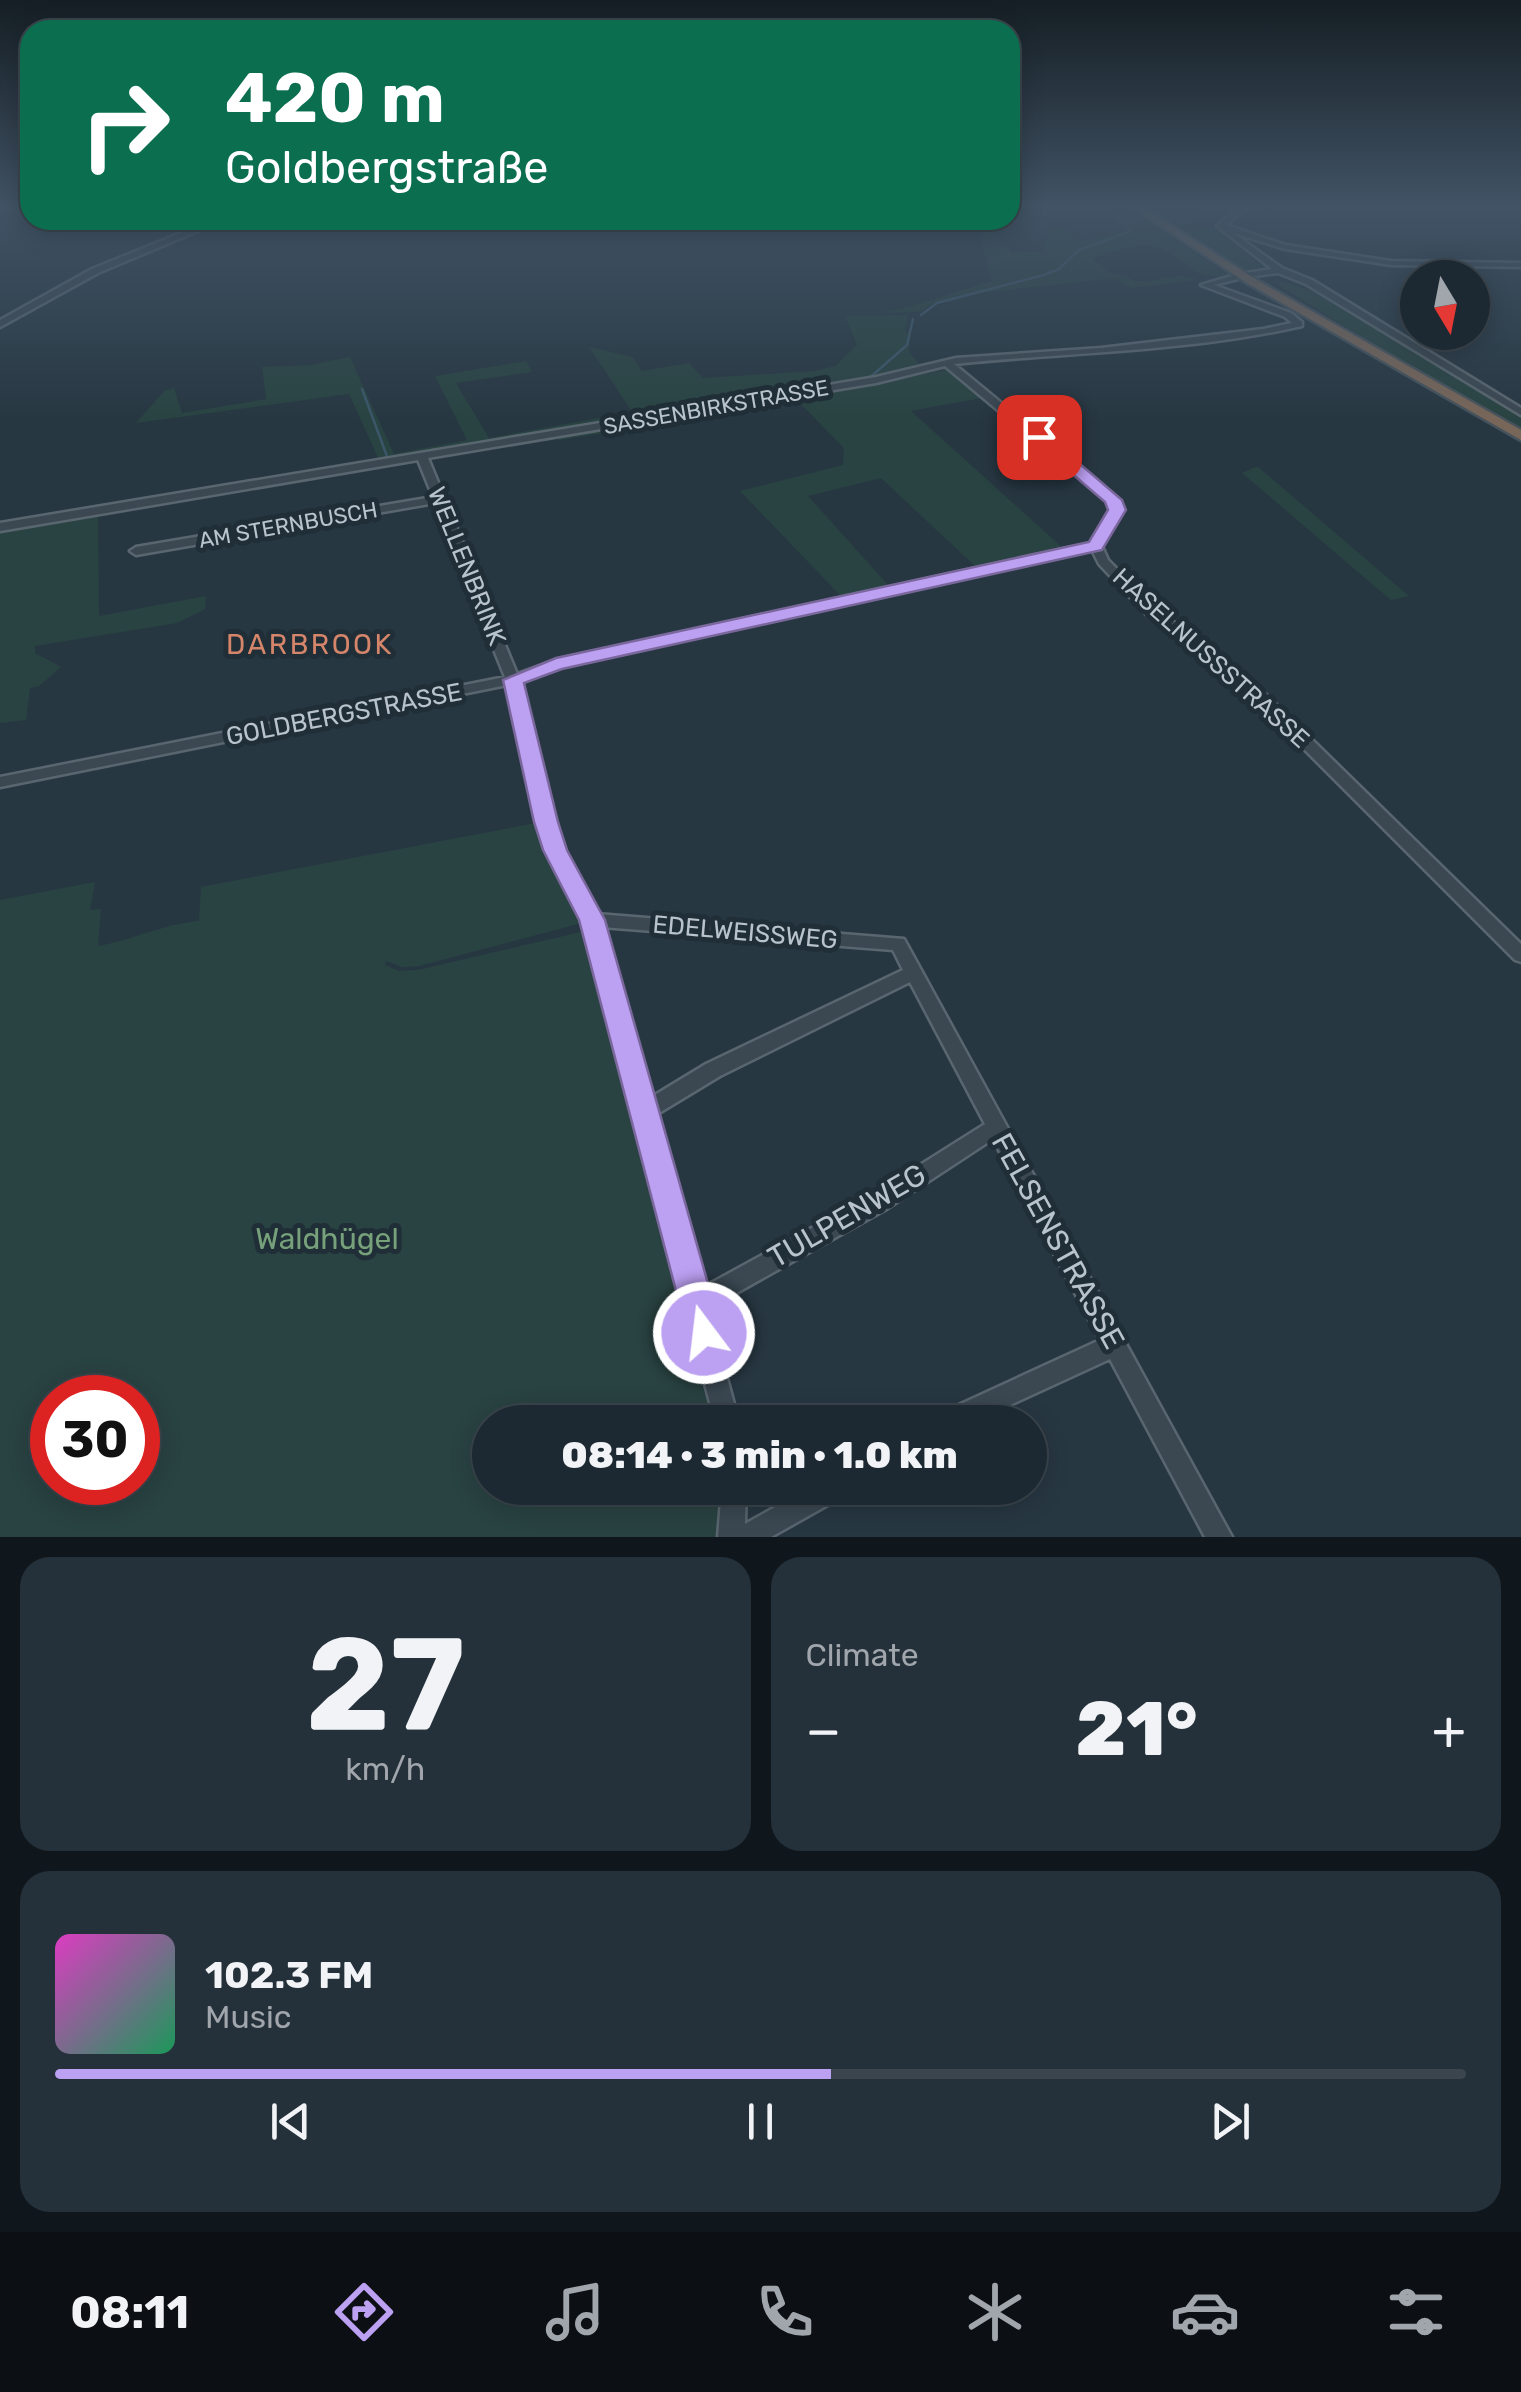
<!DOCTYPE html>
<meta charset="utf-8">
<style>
body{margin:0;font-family:Rubik,sans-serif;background:#25313a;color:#f1f3f6;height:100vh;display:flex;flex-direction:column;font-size:38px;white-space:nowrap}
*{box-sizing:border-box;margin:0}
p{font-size:32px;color:#a0a6ac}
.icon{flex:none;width:55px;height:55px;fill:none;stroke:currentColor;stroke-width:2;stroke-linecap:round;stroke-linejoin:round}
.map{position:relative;height:1537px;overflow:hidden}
.panel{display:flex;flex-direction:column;gap:20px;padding:20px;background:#10171c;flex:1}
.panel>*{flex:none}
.top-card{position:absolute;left:20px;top:20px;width:1000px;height:210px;border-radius:30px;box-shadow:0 5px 25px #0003,0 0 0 2px #3b454d;background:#0b6e4f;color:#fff;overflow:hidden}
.needle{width:65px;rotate:170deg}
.tools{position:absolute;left:1400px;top:260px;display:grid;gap:20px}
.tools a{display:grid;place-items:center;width:90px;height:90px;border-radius:50%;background:#1d2932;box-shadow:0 5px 25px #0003,0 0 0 2px #3b454d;font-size:50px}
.speed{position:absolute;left:30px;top:1375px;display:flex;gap:20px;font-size:50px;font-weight:700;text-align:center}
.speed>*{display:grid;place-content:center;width:130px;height:130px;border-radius:50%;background:#1d2932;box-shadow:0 5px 25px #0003,0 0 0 2px #3b454d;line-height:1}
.speed .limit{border:15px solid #d22;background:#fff;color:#111}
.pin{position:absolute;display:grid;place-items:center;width:85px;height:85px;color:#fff;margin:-42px;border-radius:20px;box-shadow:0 5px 15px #0006}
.me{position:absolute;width:110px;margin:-55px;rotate:345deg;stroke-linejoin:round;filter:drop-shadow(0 0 8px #0008)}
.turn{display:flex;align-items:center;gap:35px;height:210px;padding:0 40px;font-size:45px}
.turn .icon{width:130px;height:130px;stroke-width:2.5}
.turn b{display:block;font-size:70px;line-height:85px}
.big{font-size:75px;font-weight:800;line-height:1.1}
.panel .widget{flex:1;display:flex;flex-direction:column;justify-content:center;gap:15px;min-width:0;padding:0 35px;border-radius:30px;background:#25313a}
.panel .dial{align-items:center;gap:0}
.dial b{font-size:130px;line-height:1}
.song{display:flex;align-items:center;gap:30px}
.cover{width:120px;height:120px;border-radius:15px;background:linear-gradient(135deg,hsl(310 70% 55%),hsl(150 70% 35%))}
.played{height:10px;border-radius:5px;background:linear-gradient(90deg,#bca0f2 55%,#3b454d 55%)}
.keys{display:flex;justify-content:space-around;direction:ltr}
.heat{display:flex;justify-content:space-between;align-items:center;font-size:55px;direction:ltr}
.panel .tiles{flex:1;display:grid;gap:20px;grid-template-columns:1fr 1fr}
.widget:last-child{grid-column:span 2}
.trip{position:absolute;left:472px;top:1405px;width:575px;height:100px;border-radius:50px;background:#1d2932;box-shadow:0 5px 25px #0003,0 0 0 2px #3b454d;font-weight:800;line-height:100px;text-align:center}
.menu{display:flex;height:160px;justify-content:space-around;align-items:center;background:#0c1014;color:#a0a6ac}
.menu .icon{width:70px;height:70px}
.menu .selected{color:#bca0f2}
.menu b{font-size:45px;color:#f1f3f6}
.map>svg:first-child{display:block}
.green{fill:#294342;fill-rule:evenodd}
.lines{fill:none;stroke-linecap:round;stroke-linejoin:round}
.stream{stroke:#3b5669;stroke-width:2.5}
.minor-casing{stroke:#59666f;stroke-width:5}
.highway-casing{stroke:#46535c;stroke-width:5}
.minor{fill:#3b4852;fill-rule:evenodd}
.highway{fill:#786659;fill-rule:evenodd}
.route{fill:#bca0f2;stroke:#7a689d;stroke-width:2.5}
.labels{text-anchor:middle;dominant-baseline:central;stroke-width:10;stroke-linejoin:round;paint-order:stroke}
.far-street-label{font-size:22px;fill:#b8c3cc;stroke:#202e37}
.street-label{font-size:25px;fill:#b8c3cc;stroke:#202e37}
.neighbourhood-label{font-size:28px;letter-spacing:2.5px;fill:#d5866a;stroke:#202e37}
.near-street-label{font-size:30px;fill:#b8c3cc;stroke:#202e37}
.near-park-label{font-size:30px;fill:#77a17a;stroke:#202e37}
</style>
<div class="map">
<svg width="1521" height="1537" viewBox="0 0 1521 1537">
<rect width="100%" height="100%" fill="#273742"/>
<g class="green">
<path d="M 1116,204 L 1122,204 L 1228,275 C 1190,281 1186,257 1156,247 C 1139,242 1108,252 1093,259 L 1112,275 C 1124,273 1127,279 1137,281 C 1157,284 1178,270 1197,280 L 1131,288 L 1116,278 L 972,294 L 934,303 L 919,312 L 879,313 C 917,308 954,291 992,281 L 978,230 L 954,220 L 988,220 L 1012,253 L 1043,251 L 1050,227 L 1064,228 L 1080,242 L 1132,228 L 1107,210 Z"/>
<path d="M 1136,204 L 1146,204 L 1156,212 L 1196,214 L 1193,226 L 1221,231 L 1263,267 L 1245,271 Z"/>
<path d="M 1272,281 C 1321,280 1472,384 1521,414 L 1521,428 L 1418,372 Z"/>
<path d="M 908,315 L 905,332 L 911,333 L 909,352 L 921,366 L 882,377 L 887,381 L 951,369 L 987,397 L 911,411 L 1065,550 L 976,567 L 881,478 L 808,496 L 888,585 L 841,596 L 740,491 L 843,465 L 844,448 L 799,402 L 559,440 L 552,432 L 380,462 L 349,394 L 136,423 L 164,391 L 174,388 L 182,413 L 266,399 L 262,367 L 310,365 L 350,357 L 394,454 L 467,440 L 435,376 L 526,361 L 532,372 L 456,383 L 489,438 L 632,412 L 589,347 L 633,357 L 642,371 L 689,363 L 703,378 L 814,371 L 835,366 L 857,345 L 845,316 Z"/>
<path d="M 1255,467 L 1258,467 L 1409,596 L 1391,600 L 1242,473 Z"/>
<path d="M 98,515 L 99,616 L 206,596 L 205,609 L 177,623 L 35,646 L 35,653 L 61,667 L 39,686 L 30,688 L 26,720 L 0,723 L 0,531 Z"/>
<path d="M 536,823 L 542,852 L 581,919 L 578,924 L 419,966 L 402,967 L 386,961 L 385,965 L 399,971 L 418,970 L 581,932 L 583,935 L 712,1422 L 490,1422 L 490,1488 L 720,1488 L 718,1537 L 0,1537 L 0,900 L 95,882 L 90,910 L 101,909 L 98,946 C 134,940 162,924 199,921 L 201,887 ZM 52,1398 L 138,1398 L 138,1482 L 52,1482 Z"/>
</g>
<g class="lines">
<g class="stream">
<path d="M 921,315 L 937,303 L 1044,275 L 1059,269 L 1079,250 L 1132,231 L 1104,204"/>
<path d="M 867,380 L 907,345 L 913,319"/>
<path d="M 362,389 L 388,459"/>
<path d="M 736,407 L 755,403"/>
<path d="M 538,440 L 714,410"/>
</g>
<defs>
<g id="minor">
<path d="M 0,204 L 30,205 L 30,209 L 0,208 Z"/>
<path d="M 1242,204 L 1250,204 L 1226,225 L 1286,245 L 1391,261 L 1521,263 L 1521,267 L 1391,265 L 1285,249 L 1233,233 L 1282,268 L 1312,280 L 1521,408 L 1521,415 L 1306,284 L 1278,273 L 1246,277 L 1246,273 L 1272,269 L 1217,226 Z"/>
<path d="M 213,220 L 224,220 L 98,273 L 0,327 L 0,320 L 92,269 Z"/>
<path d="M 1235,275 L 1239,277 L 1238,279 L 1214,285 L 1291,313 L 1302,322 L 1302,326 C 1188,352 1070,352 954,364 L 1117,498 L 1123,510 L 1102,546 L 1108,560 L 1159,611 L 1253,682 L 1521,944 L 1521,962 L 1515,960 L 1243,688 L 1149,617 L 1099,564 L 1092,550 L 560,667 L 520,682 L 563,850 L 597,914 L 904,939 L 1232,1537 L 1205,1537 L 1110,1359 L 973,1422 L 935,1422 L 939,1414 L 1100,1340 L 993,1139 L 888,1208 L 708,1309 L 739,1422 L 715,1422 L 583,920 L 547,850 L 507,685 L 0,787 L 0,777 L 505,677 L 435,503 L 136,555 L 130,551 L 136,547 L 433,497 L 418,460 L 0,531 L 0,523 L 876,377 L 956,358 L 1101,348 L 1263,329 L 1292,323 L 1285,317 L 1201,285 ZM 945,366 L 1108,502 L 1111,510 L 1092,543 L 556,660 L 517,674 L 428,458 L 876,383 ZM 602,927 L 893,950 L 903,970 L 706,1064 L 650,1098 ZM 910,982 L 985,1124 L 874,1194 L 702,1288 L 654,1116 L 720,1076 Z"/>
<path d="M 722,1488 L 746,1488 L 745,1524 L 809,1488 L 845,1488 L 842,1497 L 771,1537 L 718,1537 Z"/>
</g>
<path id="highway" d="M 1127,204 L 1139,204 L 1255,279 L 1521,430 L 1521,440 L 1247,283 Z"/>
</defs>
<use href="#minor" class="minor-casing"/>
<use href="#highway" class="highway-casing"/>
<use href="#minor" class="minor"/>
<use href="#highway" class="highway"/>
</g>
<linearGradient id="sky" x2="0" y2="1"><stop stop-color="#151e24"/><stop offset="0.49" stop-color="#415365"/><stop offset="1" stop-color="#415365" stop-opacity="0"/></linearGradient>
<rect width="1521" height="420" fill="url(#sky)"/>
<path class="route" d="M 1034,434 L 1045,434 L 1122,500 L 1126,510 L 1102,550 L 562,669 L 524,683 L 558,822 L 567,850 L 605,920 L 722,1333 L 717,1345 L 704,1350 L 692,1345 L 687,1333 L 579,920 L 543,850 L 534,822 L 503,680 L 556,658 L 1089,542 L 1108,510 L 1105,502 L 1034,441 Z"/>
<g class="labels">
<g class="far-street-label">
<text transform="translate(716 407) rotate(-10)">SASSENBIRKSTRASSE</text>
<text transform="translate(288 525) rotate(-10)">AM STERNBUSCH</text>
</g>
<g class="street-label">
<text transform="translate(467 566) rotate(68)">WELLENBRINK</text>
<text transform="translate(1211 658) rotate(42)">HASELNUSSSTRASSE</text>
<text transform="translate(344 714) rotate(-11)">GOLDBERGSTRASSE</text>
<text transform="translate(745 932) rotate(5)">EDELWEISSWEG</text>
</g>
<g class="neighbourhood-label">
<text x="310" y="644">DARBROOK</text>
</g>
<g class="near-street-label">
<text transform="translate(847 1216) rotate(-30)">TULPENWEG</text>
<text transform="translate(1058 1241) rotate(61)">FELSENSTRASSE</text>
</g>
<g class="near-park-label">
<text x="327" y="1239">Waldhügel</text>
</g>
</g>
</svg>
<div class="tools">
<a><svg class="needle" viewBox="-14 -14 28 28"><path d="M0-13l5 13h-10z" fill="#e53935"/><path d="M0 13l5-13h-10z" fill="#a0a6ac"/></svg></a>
</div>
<div class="speed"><div class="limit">30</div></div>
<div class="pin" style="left:1039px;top:437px;background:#d93025"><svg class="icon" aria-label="arrive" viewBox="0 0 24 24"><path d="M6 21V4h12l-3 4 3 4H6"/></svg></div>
<svg class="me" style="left:704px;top:1333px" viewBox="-20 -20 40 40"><circle r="17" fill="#bca0f2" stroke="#fff" stroke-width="3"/><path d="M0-11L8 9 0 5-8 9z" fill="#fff"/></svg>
<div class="trip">08:14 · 3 min · 1.0 km</div>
<div class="top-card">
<div class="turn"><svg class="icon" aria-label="right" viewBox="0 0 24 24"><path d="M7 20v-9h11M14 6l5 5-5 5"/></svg><div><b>420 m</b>Goldbergstraße</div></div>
</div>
</div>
<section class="panel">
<div class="tiles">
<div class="widget dial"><b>27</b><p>km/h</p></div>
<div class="widget"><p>Climate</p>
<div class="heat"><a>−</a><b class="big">21°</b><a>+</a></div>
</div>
<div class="widget">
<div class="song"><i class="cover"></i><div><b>102.3 FM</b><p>Music</p></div></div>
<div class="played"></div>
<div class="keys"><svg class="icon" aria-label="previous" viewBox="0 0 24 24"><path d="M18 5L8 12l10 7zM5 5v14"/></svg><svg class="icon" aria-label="pause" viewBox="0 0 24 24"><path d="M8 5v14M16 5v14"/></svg><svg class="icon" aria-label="next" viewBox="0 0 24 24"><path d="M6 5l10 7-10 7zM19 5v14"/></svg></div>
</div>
</div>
</section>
<nav class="menu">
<b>08:11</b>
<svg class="icon selected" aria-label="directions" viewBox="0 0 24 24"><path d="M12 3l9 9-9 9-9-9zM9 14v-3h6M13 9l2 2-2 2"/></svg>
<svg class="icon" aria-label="music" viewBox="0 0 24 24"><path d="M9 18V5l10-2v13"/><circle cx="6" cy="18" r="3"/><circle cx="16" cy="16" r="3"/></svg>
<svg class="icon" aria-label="phone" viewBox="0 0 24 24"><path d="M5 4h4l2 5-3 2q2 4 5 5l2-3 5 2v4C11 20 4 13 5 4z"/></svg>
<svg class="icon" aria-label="climate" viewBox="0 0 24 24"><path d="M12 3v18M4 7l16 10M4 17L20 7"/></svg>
<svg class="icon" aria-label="car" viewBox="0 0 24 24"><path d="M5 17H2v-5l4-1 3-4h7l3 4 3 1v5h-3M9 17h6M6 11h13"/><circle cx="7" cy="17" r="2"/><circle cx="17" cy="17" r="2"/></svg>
<svg class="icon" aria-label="filters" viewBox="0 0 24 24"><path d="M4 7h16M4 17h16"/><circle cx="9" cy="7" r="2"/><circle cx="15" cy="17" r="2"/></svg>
</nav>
